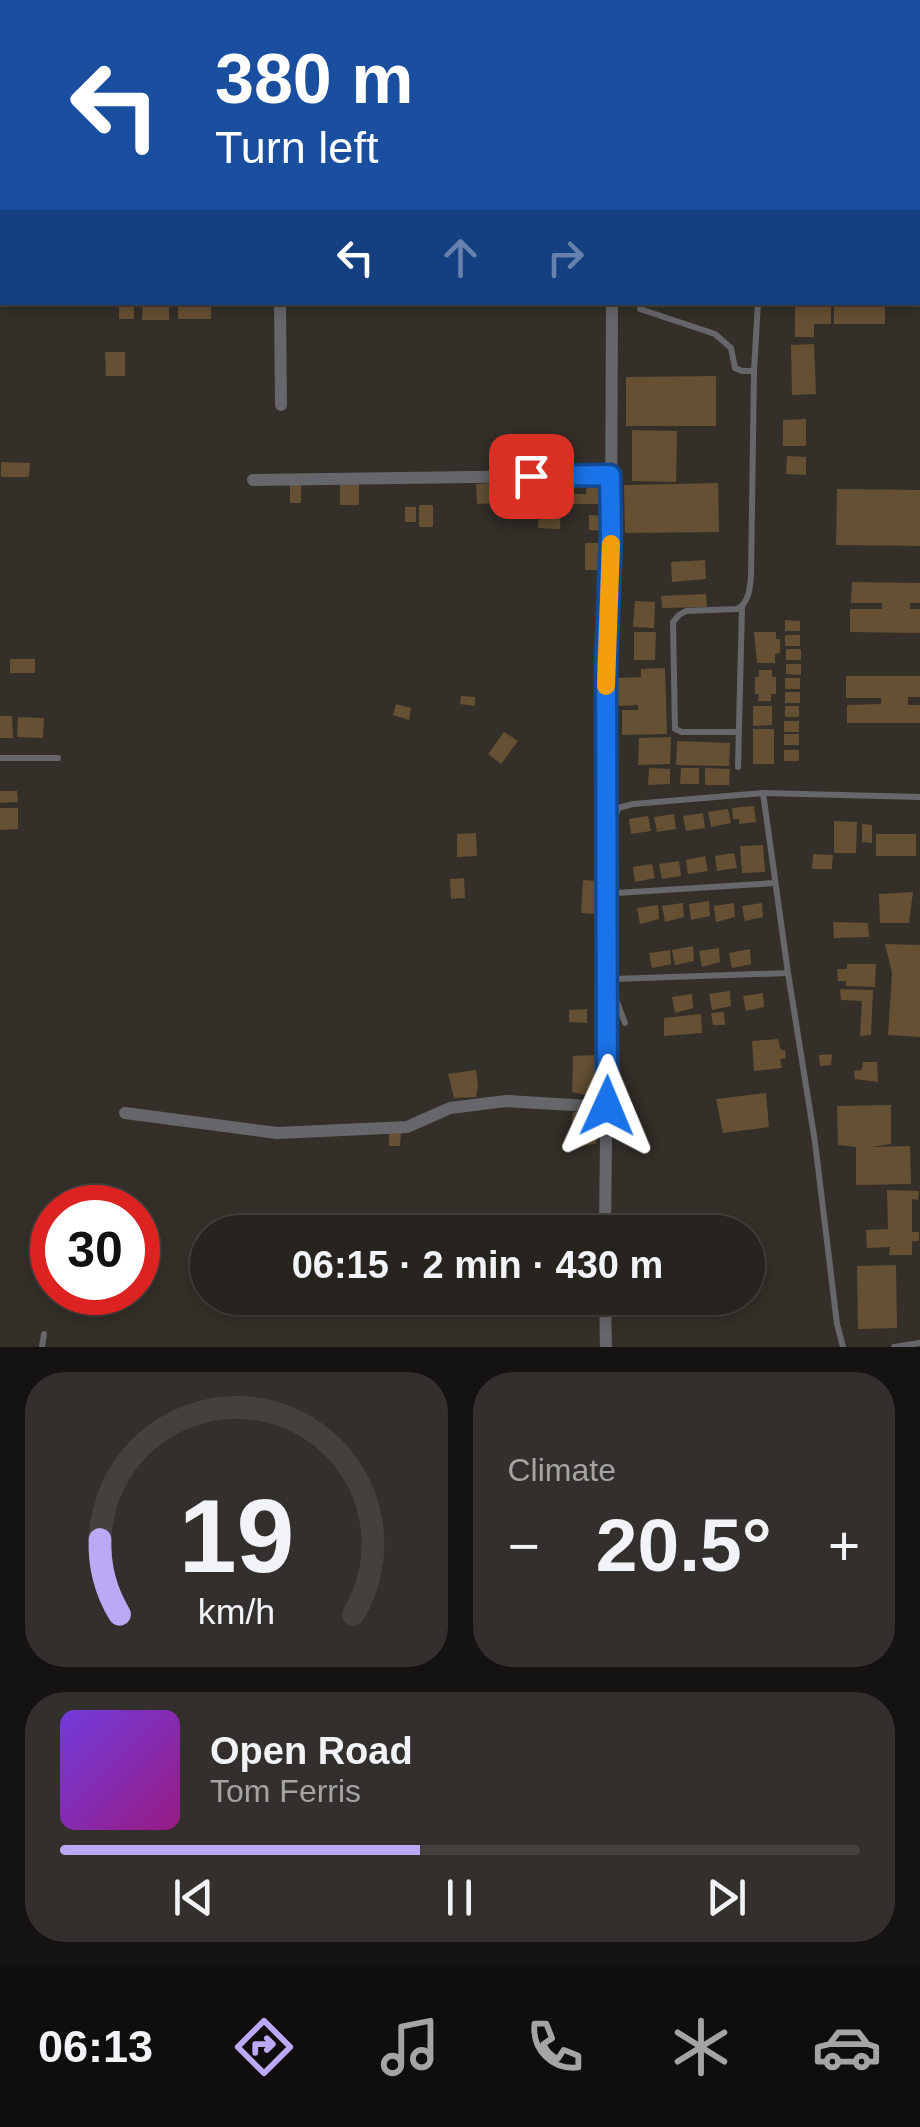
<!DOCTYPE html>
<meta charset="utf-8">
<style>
body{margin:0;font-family:Helvetica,sans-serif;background:#332f2c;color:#f1f3f6;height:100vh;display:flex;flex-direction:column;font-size:38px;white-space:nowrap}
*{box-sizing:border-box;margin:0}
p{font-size:32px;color:#a4a4a4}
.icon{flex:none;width:55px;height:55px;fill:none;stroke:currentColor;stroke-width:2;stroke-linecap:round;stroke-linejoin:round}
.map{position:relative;height:1347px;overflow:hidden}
.details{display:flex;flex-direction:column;gap:25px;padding:25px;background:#151311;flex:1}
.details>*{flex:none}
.top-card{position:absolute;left:0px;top:0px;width:920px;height:305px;box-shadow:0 5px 15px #0003,0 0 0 2px #43403d;background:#1a4fa0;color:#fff;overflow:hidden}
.speed{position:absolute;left:30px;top:1185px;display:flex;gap:20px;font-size:50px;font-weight:700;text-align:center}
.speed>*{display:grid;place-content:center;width:130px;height:130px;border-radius:50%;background:#27231f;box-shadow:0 5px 15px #0003,0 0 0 2px #43403d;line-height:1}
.speed .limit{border:15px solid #d22;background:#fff;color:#111}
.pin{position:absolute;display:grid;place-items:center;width:85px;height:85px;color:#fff;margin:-42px;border-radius:20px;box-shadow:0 5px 15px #0006}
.me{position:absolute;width:110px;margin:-55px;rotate:1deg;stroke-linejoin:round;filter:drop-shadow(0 0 8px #0008)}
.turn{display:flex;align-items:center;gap:35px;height:210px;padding:0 50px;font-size:45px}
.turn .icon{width:130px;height:130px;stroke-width:2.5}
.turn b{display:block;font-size:70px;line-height:85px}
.lanes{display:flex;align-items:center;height:95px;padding:0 50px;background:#0003;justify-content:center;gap:50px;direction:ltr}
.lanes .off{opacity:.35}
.big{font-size:75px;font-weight:700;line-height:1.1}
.details .widget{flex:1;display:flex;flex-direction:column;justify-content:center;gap:15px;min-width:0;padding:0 35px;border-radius:40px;background:#332f2c}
.details .dial{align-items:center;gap:0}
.dial svg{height:260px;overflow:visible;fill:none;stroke:#43403d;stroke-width:7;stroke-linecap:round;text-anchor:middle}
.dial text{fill:#f1f3f6;stroke:none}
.song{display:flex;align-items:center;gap:30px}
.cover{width:120px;height:120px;border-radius:15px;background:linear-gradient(135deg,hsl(260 70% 55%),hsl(310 70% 35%))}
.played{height:10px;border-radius:5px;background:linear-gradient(90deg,#baaaf6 45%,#43403d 45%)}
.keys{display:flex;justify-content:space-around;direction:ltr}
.heat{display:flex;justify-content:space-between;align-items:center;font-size:55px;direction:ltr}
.details .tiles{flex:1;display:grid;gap:25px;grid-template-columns:1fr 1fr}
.widget:last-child{grid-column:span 2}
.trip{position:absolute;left:190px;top:1215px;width:575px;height:100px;border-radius:50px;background:#27231f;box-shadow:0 5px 15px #0003,0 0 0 2px #43403d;font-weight:700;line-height:100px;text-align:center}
.tab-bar{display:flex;height:160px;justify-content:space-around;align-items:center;background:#100e0c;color:#a4a4a4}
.tab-bar .icon{width:70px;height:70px}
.tab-bar .active{color:#baaaf6}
.tab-bar b{font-size:45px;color:#f1f3f6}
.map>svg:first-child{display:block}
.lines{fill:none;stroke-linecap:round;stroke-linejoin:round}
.stream{stroke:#514c5c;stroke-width:4}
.building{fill:#655034}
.service{stroke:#67666a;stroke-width:6}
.minor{stroke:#67666a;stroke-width:12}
.route-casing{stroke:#114b97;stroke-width:25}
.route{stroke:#1a73e8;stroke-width:18}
.slow{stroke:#f59e0b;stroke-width:18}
</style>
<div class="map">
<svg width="920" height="1347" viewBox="0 0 920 1347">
<rect width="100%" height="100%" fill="#342f29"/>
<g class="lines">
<path class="stream" d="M 918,287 L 920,287"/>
</g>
<g class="building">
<rect x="178" y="302" width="33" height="17"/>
<path d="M 795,302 L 831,302 L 831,324 L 814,324 L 814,337 L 795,337 Z"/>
<rect x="834" y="302" width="51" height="22"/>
<path d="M 143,304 L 169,304 L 169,320 L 142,320 Z"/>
<rect x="119" y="305" width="15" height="14"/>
<path d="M 814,344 L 816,394 L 792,395 L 791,345 Z"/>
<path d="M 105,352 L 125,352 L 125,376 L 106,376 Z"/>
<path d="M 716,376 L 716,426 L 626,426 L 626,377 Z"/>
<path d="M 806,419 L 806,446 L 783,446 L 783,420 Z"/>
<path d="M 632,430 L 677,431 L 676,482 L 632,481 Z"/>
<path d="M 787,456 L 806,457 L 806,475 L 786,474 Z"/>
<path d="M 1,462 L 30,463 L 29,477 L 1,477 Z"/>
<path d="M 587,478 L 604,479 L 604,504 L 573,504 L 573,494 L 586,494 Z"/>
<path d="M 542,479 L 543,502 L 521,503 L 520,480 Z"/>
<path d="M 514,482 L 516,502 L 477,504 L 476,484 Z"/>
<rect x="290" y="483" width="11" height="20"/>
<path d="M 718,483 L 719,532 L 625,533 L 624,485 Z"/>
<rect x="340" y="484" width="19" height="21"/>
<path d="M 837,489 L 920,490 L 920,546 L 836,545 Z"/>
<rect x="419" y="505" width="14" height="22"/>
<path d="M 539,505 L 561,505 L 560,529 L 538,528 Z"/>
<rect x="405" y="507" width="11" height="15"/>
<path d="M 589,515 L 605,516 L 604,531 L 589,530 Z"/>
<rect x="585" y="543" width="19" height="27"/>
<path d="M 705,560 L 706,579 L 672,582 L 671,562 Z"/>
<path d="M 852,582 L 920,583 L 920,603 L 910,603 L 910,609 L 920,609 L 920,633 L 850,632 L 850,609 L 882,609 L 882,603 L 851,603 Z"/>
<path d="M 706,594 L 707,607 L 662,608 L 661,596 Z"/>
<path d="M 635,601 L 655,602 L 654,628 L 633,627 Z"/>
<path d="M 785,620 L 800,621 L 800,631 L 785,631 Z"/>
<path d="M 634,632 L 656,632 L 655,660 L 634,660 Z"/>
<path d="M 754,632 L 776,632 L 776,639 L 780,639 L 780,653 L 775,654 L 775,663 L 757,663 Z"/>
<rect x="785" y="635" width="15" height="11"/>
<rect x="786" y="649" width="15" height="11"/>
<rect x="10" y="659" width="25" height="14"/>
<path d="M 786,664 L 801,664 L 801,675 L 786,674 Z"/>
<path d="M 665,668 L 667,734 L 622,735 L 622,710 L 638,710 L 638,705 L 618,706 L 617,678 L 641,677 L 641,669 Z"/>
<path d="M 759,670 L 772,670 L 772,677 L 776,677 L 776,694 L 771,694 L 771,701 L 758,701 L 759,694 L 755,694 L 755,677 L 759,677 Z"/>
<path d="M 846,676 L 920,676 L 920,697 L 908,697 L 908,705 L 920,705 L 920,723 L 847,723 L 847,705 L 881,704 L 881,698 L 846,698 Z"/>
<rect x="785" y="678" width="15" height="11"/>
<rect x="785" y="692" width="15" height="11"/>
<path d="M 461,696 L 475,697 L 475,706 L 460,704 Z"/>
<path d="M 396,704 L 411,708 L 409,720 L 393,715 Z"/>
<path d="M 753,706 L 772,706 L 772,725 L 753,726 Z"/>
<rect x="785" y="706" width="14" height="11"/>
<path d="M 0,716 L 12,716 L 13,738 L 0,738 Z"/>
<path d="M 18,717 L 44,718 L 43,738 L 17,737 Z"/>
<rect x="784" y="721" width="15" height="11"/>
<rect x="753" y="729" width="21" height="35"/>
<path d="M 504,732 L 518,741 L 501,764 L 488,754 Z"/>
<rect x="784" y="734" width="15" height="11"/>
<path d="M 671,737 L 670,764 L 638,765 L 639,738 Z"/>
<path d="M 677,741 L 730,743 L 729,766 L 676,765 Z"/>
<rect x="784" y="750" width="15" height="11"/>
<path d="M 649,768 L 670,769 L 670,784 L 648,785 Z"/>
<path d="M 681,768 L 699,768 L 699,784 L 680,784 Z"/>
<path d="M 705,768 L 730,769 L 729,785 L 705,785 Z"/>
<path d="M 0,791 L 17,791 L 18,802 L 0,803 Z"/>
<path d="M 754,806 L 756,822 L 739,824 L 739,819 L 733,819 L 732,808 Z"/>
<path d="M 0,808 L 18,808 L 18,829 L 0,830 Z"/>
<path d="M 728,809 L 731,823 L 711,827 L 708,812 Z"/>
<path d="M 703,813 L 705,828 L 686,831 L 683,816 Z"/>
<path d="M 674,814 L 676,829 L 657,832 L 654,817 Z"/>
<path d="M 648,816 L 651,831 L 631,834 L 629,819 Z"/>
<path d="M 834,821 L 857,822 L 856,853 L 834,853 Z"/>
<path d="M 862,824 L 872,825 L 872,843 L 862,842 Z"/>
<path d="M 476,833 L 477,856 L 457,857 L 457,834 Z"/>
<rect x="876" y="834" width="40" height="22"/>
<path d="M 763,845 L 765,872 L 742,873 L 740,846 Z"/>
<path d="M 734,853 L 737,868 L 717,871 L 715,856 Z"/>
<path d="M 813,854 L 833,855 L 832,869 L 812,869 Z"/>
<path d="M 705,856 L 708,871 L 688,874 L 686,860 Z"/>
<path d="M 679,861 L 681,876 L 662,879 L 659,864 Z"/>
<path d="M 652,864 L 655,878 L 635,882 L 633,867 Z"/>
<path d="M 464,878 L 465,898 L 451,899 L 450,879 Z"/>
<path d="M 583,880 L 598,881 L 597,914 L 581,913 Z"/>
<path d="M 913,892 L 909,923 L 880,923 L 879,894 Z"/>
<path d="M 709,901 L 710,916 L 691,920 L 689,904 Z"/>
<path d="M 683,903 L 684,917 L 665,922 L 662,906 Z"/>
<path d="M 734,903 L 735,917 L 716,922 L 714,906 Z"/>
<path d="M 762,903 L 763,917 L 745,921 L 742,906 Z"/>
<path d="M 658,905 L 659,919 L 640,924 L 637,908 Z"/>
<path d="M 833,922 L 868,923 L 869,937 L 834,938 Z"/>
<path d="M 885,944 L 920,945 L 920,1037 L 888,1035 L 892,973 Z"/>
<path d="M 693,946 L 694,961 L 675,965 L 672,950 Z"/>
<path d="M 719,948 L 720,962 L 702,967 L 699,951 Z"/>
<path d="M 750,949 L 751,964 L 732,968 L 729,953 Z"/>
<path d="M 670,950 L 671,964 L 652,968 L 649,953 Z"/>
<path d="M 847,964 L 876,964 L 875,987 L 846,986 L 846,981 L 838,981 L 837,969 L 847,969 Z"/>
<path d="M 840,989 L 873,990 L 871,1035 L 860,1036 L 862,1001 L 841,1000 Z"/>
<path d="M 730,991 L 731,1006 L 712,1010 L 709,994 Z"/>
<path d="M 763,993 L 764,1007 L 746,1011 L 743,996 Z"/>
<path d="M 692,994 L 693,1008 L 675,1013 L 672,997 Z"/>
<path d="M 587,1009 L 587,1023 L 569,1022 L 569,1010 Z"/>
<path d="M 724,1012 L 725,1025 L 713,1025 L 711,1013 Z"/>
<path d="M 701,1014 L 702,1033 L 664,1036 L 664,1018 Z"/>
<path d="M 778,1039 L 781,1050 L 785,1050 L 786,1058 L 780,1059 L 782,1068 L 754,1071 L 752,1041 Z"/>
<path d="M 832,1054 L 831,1065 L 820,1066 L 819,1055 Z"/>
<path d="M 598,1055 L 599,1075 L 594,1097 L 572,1092 L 573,1056 Z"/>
<path d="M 863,1062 L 877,1062 L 878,1082 L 855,1079 L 854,1071 L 862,1070 Z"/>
<path d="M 476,1070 L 478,1086 L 476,1097 L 454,1098 L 448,1074 Z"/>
<path d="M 766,1093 L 769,1127 L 723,1133 L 716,1099 Z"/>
<path d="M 891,1105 L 891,1144 L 870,1147 L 910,1146 L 911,1184 L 856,1185 L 856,1147 L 838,1145 L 837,1106 Z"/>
<path d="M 573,1112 L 600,1112 L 596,1144 L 570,1147 Z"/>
<path d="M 401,1131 L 400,1146 L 389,1146 L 389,1132 Z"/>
<path d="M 887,1190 L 919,1191 L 918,1200 L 912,1199 L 912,1232 L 919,1232 L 919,1241 L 912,1241 L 912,1255 L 889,1255 L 890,1247 L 867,1248 L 866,1230 L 888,1229 Z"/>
<path d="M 52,1233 L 52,1260 L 41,1260 L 41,1235 Z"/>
<path d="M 896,1265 L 897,1328 L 858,1329 L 857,1266 Z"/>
</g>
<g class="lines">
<g class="service">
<path d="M 815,2 L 816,0"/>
<path d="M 640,309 L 715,334 L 731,348 L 735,368 L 742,371 L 754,371 L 751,576 C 750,588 749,603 737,609 L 686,611 L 679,615 L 673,622 L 675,729 L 682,732 L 739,732"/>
<path d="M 754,371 L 758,302"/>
<path d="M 0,758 L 58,758"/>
<path d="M 738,767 L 742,607"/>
<path d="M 763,793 L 788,973 L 815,1142 L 837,1324 L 843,1347"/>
<path d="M 616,893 L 775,883"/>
<path d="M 614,979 L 788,973"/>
<path d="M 625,1023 L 615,997 L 615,818 L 618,808 L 633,804 L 763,793 L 920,797"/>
<path d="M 42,1347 L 44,1334"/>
<path d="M 894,1347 L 920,1343"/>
</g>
<g class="minor">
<path d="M 115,2 L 115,0"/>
<path d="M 278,2 L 279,0"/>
<path d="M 623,2 L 623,0"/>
<path d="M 0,42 L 2,42"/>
<path d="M 0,64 L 2,64"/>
<path d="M 0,95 L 2,95"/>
<path d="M 0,153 L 2,153"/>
<path d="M 280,302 L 281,405"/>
<path d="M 253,480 L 610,475"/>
<path d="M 125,1113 L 277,1133 L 407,1127 L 450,1108 L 506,1101 L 607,1107"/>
<path d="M 605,1232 L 608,958 L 606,667 L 611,534 L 612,302"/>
<path d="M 605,1298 L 606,1347"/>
</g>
</g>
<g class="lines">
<defs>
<path id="route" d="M 531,476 L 610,475 L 611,534 L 606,667 L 607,1106"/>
</defs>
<use href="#route" class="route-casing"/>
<use href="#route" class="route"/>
<path class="slow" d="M 606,686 L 611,544"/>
</g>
</svg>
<div class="speed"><div class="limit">30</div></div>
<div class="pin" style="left:531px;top:476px;background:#d93025"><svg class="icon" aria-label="arrive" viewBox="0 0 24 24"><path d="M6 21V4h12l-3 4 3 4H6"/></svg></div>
<svg class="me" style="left:607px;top:1106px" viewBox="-20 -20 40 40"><path d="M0-17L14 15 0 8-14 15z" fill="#1a73e8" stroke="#fff" stroke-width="4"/></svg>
<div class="trip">06:15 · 2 min · 430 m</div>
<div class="top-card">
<div class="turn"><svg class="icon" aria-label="left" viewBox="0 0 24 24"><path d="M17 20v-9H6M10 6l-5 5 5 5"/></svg><div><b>380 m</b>Turn left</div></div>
<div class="lanes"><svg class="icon" aria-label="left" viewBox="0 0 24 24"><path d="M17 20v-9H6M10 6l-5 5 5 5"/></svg><svg class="icon off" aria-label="ahead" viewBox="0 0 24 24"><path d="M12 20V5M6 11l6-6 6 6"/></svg><svg class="icon off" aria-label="right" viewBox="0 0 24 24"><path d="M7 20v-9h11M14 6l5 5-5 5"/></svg></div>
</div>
</div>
<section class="details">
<div class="tiles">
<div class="widget dial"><svg viewBox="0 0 100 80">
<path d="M14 69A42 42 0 1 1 86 69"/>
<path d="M14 69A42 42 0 0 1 8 46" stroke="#baaaf6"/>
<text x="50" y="56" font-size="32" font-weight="700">19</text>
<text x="50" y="72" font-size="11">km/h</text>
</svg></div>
<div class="widget"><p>Climate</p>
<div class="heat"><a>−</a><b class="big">20.5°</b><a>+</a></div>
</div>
<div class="widget">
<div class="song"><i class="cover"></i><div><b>Open Road</b><p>Tom Ferris</p></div></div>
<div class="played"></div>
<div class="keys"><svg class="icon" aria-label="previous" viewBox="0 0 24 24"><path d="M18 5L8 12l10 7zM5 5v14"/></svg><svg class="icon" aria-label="pause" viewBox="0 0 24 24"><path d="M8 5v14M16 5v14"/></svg><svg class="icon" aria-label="next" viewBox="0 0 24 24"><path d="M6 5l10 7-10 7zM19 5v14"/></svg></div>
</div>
</div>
</section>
<nav class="tab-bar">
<b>06:13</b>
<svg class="icon active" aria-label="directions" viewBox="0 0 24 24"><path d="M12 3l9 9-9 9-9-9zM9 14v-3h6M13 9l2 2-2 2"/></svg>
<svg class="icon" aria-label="music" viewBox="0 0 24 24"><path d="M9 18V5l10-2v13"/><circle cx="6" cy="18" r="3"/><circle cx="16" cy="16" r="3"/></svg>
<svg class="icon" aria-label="phone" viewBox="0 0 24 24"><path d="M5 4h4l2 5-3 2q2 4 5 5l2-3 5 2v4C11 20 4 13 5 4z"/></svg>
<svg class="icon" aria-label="climate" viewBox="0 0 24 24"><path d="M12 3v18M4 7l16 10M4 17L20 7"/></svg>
<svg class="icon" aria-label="car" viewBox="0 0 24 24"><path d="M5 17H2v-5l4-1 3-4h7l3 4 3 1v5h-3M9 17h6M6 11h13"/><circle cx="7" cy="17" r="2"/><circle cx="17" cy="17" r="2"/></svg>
</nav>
